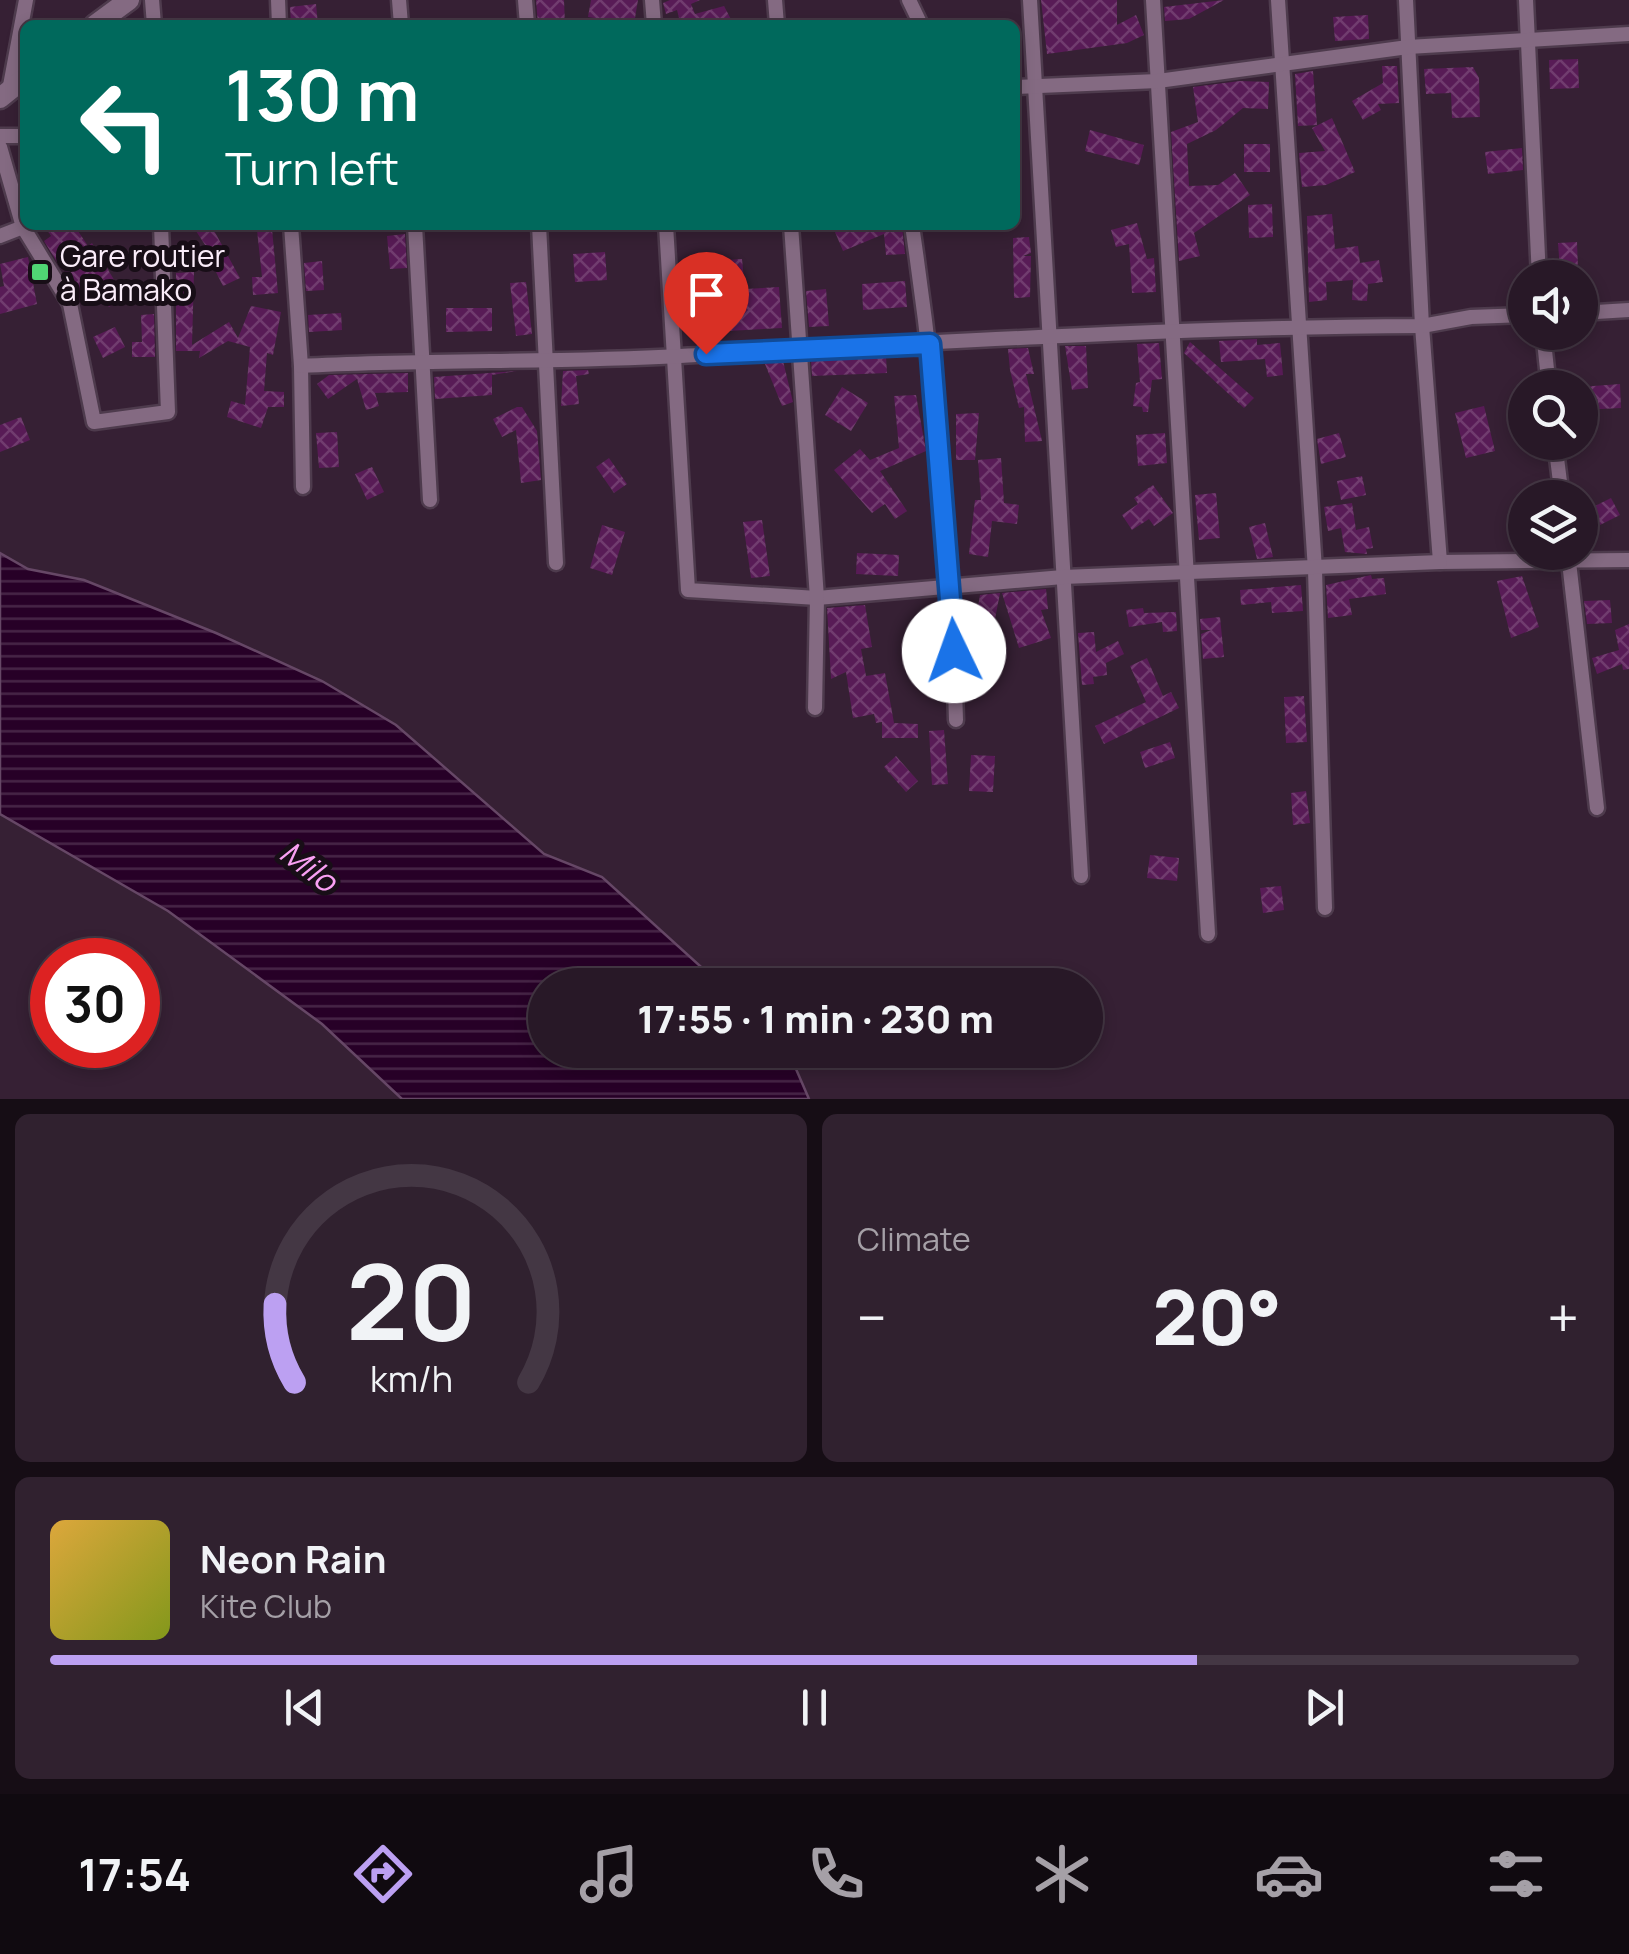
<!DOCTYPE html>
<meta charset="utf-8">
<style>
body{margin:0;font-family:Manrope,sans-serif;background:#30212f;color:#f1f3f6;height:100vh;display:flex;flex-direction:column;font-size:38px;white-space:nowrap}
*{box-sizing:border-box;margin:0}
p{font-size:32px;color:#a5a0a7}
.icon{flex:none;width:55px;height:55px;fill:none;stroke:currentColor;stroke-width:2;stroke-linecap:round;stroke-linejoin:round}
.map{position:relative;height:1099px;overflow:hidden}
.sheet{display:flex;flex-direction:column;gap:15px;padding:15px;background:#160d15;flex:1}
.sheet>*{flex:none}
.top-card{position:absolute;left:20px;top:20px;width:1000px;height:210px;border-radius:15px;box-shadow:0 5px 15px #0003,0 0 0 2px #443744;background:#00695c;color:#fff;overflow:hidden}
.controls{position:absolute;left:1508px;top:260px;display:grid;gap:20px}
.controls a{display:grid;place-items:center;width:90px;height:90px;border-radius:50%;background:#281827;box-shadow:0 5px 15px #0003,0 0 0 2px #443744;font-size:50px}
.speed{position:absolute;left:30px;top:938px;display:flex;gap:20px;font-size:50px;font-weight:700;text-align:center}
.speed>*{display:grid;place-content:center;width:130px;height:130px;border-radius:50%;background:#281827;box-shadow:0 5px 15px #0003,0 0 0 2px #443744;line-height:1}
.speed .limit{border:15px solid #d22;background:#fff;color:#111}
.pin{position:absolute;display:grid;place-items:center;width:85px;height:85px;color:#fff;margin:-102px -42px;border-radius:50% 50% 50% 0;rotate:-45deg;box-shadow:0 0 10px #0007}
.pin .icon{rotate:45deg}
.me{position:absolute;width:110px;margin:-55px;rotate:357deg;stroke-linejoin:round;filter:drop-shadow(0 0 8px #0008)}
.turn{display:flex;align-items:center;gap:35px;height:210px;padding:0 40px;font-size:45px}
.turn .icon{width:130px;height:130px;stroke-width:2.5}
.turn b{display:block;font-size:70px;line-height:85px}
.big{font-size:75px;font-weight:800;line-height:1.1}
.sheet .card{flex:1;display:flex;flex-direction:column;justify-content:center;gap:15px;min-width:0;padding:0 35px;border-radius:15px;background:#30212f}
.sheet .dial{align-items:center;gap:0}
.dial svg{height:260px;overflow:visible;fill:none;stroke:#443744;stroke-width:7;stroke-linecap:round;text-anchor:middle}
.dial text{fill:#f1f3f6;stroke:none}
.song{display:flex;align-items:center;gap:30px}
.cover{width:120px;height:120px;border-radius:15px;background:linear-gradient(135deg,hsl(40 70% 55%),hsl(70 70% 35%))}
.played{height:10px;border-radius:5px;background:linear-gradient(90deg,#bca0f2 75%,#443744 75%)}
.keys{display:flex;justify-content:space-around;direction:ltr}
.heat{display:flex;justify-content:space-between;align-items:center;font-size:55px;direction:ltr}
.sheet .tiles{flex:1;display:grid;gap:15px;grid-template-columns:1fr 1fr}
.card:last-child{grid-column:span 2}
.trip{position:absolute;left:528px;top:968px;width:575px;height:100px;border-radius:50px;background:#281827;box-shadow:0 5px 15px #0003,0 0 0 2px #443744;font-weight:800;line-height:100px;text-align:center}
.dock{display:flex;height:160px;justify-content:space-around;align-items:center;background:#100a10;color:#a5a0a7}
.dock .icon{width:70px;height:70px}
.dock .active{color:#bca0f2}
.dock b{font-size:45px;color:#f1f3f6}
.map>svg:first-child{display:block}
.water{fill:url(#water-rules);stroke:#664766;stroke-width:2.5}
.building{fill:url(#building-cross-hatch)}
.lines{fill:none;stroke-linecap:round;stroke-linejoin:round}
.street-casing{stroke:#4e3b4d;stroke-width:19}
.secondary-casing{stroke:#4e3b4d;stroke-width:25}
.street{stroke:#846a82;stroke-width:14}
.secondary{stroke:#846a82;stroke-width:20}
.route-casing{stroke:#114b97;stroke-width:25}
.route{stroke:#1a73e8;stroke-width:18}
.poi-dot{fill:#50d674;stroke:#180e17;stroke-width:4}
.labels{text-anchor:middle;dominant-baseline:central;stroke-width:10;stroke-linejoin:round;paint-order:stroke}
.poi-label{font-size:30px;fill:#faecf9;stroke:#180e17;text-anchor:start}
.water-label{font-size:32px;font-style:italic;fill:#f9a0f3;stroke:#180e17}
</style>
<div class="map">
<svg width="1629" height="1099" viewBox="0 0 1629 1099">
<defs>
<pattern id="water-rules" width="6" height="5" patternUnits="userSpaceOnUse" patternTransform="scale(2.5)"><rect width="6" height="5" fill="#270027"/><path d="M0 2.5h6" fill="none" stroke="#472547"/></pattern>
<pattern id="building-cross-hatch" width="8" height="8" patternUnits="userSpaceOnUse" patternTransform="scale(2.5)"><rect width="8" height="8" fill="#581b56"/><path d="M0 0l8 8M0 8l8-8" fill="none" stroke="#713c6f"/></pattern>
</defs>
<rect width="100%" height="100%" fill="#362034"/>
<path class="water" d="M 0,553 L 28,569 L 84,580 L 216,633 L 322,681 L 396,725 L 544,854 L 602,877 L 721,985 L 545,985 L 545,1050 L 778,1050 L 796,1069 L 809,1099 L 402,1099 L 322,1024 L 168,911 L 0,814 Z"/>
<g class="building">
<path d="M 536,0 L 564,0 L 565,25 L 538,25 Z"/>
<path d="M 591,0 L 638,0 L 634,24 L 588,17 Z"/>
<path d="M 670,0 L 700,0 L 691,4 L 695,14 L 724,6 L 734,25 L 669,25 L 669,21 L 679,18 L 677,10 L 666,14 L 663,3 Z"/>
<path d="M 1041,0 L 1117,0 L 1117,25 L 1136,15 L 1144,35 L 1127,43 L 1047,54 Z"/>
<path d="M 1224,0 L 1189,19 L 1165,21 L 1164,7 Z"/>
<path d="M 316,4 L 318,25 L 291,25 L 290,7 Z"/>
<path d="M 1368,15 L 1369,39 L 1335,41 L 1333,17 Z"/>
<path d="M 1578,59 L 1579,88 L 1550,89 L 1549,60 Z"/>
<path d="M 1382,66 L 1397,66 L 1399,103 L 1378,104 L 1381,110 L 1363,120 L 1352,101 L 1383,83 Z"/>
<path d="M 1473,67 L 1479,78 L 1480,117 L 1452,118 L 1451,93 L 1426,94 L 1424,69 Z"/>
<path d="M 1313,71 L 1317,125 L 1298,126 L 1295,74 Z"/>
<path d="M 1240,81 L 1269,82 L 1268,109 L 1243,108 L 1216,130 L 1187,144 L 1189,186 L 1218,185 L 1235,173 L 1250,195 L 1194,233 L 1200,256 L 1179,261 L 1171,132 L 1198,122 L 1193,87 Z"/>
<path d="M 1332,118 L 1355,172 L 1326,185 L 1302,187 L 1299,153 L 1325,151 L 1312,128 Z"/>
<path d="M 1090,130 L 1144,145 L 1139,165 L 1085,151 Z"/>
<rect x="1244" y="144" width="26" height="28"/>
<path d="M 1522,148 L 1523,170 L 1488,174 L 1485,152 Z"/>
<path d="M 1272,204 L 1273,237 L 1249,238 L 1248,205 Z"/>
<path d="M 1332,214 L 1335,249 L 1358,246 L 1360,263 L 1379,260 L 1383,282 L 1368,284 L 1367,301 L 1352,300 L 1353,280 L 1326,282 L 1327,300 L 1309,302 L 1307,216 Z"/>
<path d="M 1137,223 L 1147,259 L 1154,258 L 1156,292 L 1132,293 L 1129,244 L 1116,247 L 1111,230 Z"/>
<path d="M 44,225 L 74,225 L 88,246 L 92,243 L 125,298 L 109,307 L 102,295 L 81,304 L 60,260 L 57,262 L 44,241 L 51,236 Z"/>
<path d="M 192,225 L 211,225 L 240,278 L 223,286 L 209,258 L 213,257 Z"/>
<path d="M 832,225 L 902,225 L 905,254 L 886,255 L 884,234 L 843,251 Z"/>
<path d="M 272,229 L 278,293 L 253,295 L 252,277 L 262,277 L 257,230 Z"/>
<path d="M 405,234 L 407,268 L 390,269 L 387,236 Z"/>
<path d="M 1029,237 L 1031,253 L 1023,256 L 1031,256 L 1030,297 L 1014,298 L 1013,238 Z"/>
<path d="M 1577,242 L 1578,270 L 1560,270 L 1558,243 Z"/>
<path d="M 605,252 L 607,280 L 575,282 L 573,254 Z"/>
<path d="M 28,257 L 37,304 L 0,314 L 0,287 L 4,286 L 0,264 Z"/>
<path d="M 742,259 L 745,289 L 779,287 L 782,328 L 710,332 L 702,292 L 713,291 L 711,261 Z"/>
<path d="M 322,261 L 324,290 L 306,291 L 304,263 Z"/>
<path d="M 194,272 L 192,345 L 229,322 L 238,338 L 251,306 L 281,312 L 273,355 L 267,353 L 264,391 L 284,392 L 284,407 L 268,407 L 261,428 L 227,417 L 231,401 L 245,405 L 250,347 L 228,341 L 199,358 L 200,351 L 176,351 L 176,273 Z"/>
<path d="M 905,281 L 907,307 L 863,310 L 862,284 Z"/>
<path d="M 526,282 L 532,334 L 516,336 L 510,283 Z"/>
<path d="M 826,289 L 829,326 L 809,327 L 806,291 Z"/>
<path d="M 446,308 L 492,308 L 492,331 L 446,332 Z"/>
<path d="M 341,313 L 342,330 L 309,332 L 308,315 Z"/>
<path d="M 154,314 L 155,357 L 132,357 L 132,342 L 142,342 L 141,315 Z"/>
<path d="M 115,327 L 125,347 L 103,358 L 93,337 Z"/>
<path d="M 1257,339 L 1257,345 L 1280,343 L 1283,375 L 1267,377 L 1265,359 L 1221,362 L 1219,341 Z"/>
<path d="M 1190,342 L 1254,398 L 1244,408 L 1184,353 Z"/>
<path d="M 1159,343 L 1162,379 L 1152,380 L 1148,412 L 1143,412 L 1142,407 L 1133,406 L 1136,383 L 1140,382 L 1137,344 Z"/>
<path d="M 1065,346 L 1086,346 L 1088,388 L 1072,390 Z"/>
<path d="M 1028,348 L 1034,374 L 1026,374 L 1042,441 L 1025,442 L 1024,407 L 1019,408 L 1010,370 L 1008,349 Z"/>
<path d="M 886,356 L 887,373 L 812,376 L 811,360 Z"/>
<path d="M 783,361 L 793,402 L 782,406 L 765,364 Z"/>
<path d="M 588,370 L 589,374 L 576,376 L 579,404 L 561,406 L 563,371 Z"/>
<path d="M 517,371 L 492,375 L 492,395 L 435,399 L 434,377 Z"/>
<path d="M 408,373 L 408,392 L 375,393 L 379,406 L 366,410 L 357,379 L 328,399 L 317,384 L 329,375 Z"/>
<path d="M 1620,384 L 1621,408 L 1580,410 L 1580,387 Z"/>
<path d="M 842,387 L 868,403 L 851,431 L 825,415 Z"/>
<path d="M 916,395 L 926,451 L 880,471 L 907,511 L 895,519 L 885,504 L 872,513 L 834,470 L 860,449 L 870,460 L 899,448 L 894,396 Z"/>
<path d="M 1484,406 L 1495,451 L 1466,458 L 1455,413 Z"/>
<path d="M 517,407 L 522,407 L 537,431 L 541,480 L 521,483 L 516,430 L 502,437 L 493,419 Z"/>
<path d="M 979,413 L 975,460 L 956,460 L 956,414 Z"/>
<path d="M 21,417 L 30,440 L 0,452 L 0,425 Z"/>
<path d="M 337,432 L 339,467 L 319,468 L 316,433 Z"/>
<path d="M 1165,433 L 1167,463 L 1138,466 L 1136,435 Z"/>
<path d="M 1339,433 L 1346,457 L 1321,464 L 1317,439 Z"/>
<path d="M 609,458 L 627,484 L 614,493 L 596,467 Z"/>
<path d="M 1001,458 L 1004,503 L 1019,505 L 1017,524 L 992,521 L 988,557 L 969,554 L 975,500 L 981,500 L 978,460 Z"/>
<path d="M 372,467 L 384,492 L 367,500 L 355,474 Z"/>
<path d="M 1362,476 L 1366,495 L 1341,500 L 1337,481 Z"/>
<path d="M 1153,485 L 1173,513 L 1154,526 L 1149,519 L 1132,530 L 1122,515 L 1138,504 L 1134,498 Z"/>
<path d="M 1216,493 L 1220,538 L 1199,540 L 1195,495 Z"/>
<path d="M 1611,498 L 1620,515 L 1590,530 L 1581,513 Z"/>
<path d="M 1352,503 L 1356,530 L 1369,527 L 1373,548 L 1366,549 L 1367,554 L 1345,552 L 1341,528 L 1328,531 L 1324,507 Z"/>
<path d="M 762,520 L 770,576 L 751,578 L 743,522 Z"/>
<path d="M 1265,523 L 1273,557 L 1257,559 L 1249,527 Z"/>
<path d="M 602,525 L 625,532 L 612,575 L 590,568 Z"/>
<path d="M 857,553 L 899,555 L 898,576 L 856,574 Z"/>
<path d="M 1371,575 L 1372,579 L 1384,578 L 1386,594 L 1349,599 L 1352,615 L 1328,618 L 1326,585 Z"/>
<path d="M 1522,576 L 1539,627 L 1511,638 L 1497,581 Z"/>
<path d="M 1301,585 L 1303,611 L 1272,613 L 1271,602 L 1241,605 L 1240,590 Z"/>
<path d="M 1046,589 L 1048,609 L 1041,610 L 1051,638 L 1019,648 L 1002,593 Z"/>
<path d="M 1000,593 L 991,640 L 973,636 L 980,595 Z"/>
<path d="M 1610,600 L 1612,623 L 1587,624 L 1584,601 Z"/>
<path d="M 865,605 L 872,647 L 861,649 L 866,676 L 885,673 L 894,723 L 918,724 L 918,738 L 882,738 L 882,722 L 876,723 L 874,714 L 853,718 L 846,672 L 831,679 L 827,608 Z"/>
<path d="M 1143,608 L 1144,613 L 1176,612 L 1177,631 L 1163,632 L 1162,622 L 1129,627 L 1126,610 Z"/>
<path d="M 1220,617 L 1224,657 L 1203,659 L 1201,634 L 1211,630 L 1201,630 L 1200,619 Z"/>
<path d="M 1629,624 L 1629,669 L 1623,670 L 1622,664 L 1597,674 L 1592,658 L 1619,650 L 1615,630 Z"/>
<path d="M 1094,632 L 1096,652 L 1118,641 L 1124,654 L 1106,663 L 1107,675 L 1093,677 L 1094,684 L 1082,685 L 1078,633 Z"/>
<path d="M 1147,658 L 1163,696 L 1171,692 L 1179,708 L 1104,744 L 1095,726 L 1146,702 L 1130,666 Z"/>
<path d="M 1304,696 L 1307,742 L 1286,743 L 1284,697 Z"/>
<path d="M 944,730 L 948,784 L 932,785 L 929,731 Z"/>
<path d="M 1170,742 L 1175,758 L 1145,768 L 1140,752 Z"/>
<path d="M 971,755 L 995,756 L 993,792 L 969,791 Z"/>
<path d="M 896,756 L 918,781 L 906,792 L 884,767 Z"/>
<path d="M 1306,791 L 1310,823 L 1293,825 L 1291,793 Z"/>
<path d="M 1150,855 L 1179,858 L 1177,881 L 1147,878 Z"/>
<path d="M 1281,886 L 1284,910 L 1263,913 L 1260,888 Z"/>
</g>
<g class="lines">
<defs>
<g id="street">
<path d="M 152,0 L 154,25"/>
<path d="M 278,0 L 279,25"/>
<path d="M 399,0 L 401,25"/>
<path d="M 525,0 L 527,25"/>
<path d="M 652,0 L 654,25"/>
<path d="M 775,0 L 777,25"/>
<path d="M 909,0 L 921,25"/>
<path d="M 1030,0 L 1081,876"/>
<path d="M 1153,0 L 1208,934"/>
<path d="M 1278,0 L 1315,570 L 1325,908"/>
<path d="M 1406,0 L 1422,326 L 1440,562 L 1629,560"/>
<path d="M 1526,0 L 1539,278"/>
<path d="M 1015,87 L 1158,81 L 1408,47 L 1629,34"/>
<path d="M 9,91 L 26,0"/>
<path d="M 0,136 L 25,136"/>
<path d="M 0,147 L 23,227 L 70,304 L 94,422 L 168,412 L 161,225"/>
<path d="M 291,225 L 301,366 L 303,487"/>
<path d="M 415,225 L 430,500"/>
<path d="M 539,225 L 556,563"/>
<path d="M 666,225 L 688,590 L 817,598 L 1063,577 L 1440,562"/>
<path d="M 791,225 L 817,598 L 815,708"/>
<path d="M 912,225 C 936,389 952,554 956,720"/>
<path d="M 0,236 L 23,227"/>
<path d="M 1580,313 L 1629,310"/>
<path d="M 1543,332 L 1549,388"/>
<path d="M 301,366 C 428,359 554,363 680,356 C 927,343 1174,327 1422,326 L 1471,317 L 1525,315"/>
<path d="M 1555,442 L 1562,498"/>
<path d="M 1568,553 L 1597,808"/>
</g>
<g id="secondary">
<path d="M 95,25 L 129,0"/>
<path d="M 0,98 L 25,78"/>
</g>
</defs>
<use href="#street" class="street-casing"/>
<use href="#secondary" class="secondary-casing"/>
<use href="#street" class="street"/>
<use href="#secondary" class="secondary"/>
</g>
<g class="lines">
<defs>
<path id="route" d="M 706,354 L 930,344 L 954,651"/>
</defs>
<use href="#route" class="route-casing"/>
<use href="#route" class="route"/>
</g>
<rect class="poi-dot" x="30" y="262" width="20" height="20" rx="5"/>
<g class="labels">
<g class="poi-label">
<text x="60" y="255">Gare routier<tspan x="60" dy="34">à Bamako</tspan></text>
</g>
<g class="water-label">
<text transform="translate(309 866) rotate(37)">Milo</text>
</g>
</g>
</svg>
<div class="controls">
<a><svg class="icon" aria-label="sound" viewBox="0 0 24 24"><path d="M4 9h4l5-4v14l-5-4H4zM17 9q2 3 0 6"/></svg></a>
<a><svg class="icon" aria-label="search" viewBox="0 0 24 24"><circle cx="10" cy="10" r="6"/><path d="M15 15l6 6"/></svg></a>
<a><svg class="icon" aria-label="layers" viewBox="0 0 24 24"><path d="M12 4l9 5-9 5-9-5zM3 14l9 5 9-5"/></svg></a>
</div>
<div class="speed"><div class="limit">30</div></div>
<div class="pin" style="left:706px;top:354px;background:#d93025"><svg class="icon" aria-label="arrive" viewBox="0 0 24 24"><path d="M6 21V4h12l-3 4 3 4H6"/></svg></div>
<svg class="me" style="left:954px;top:651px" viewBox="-20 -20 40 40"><circle r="19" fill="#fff"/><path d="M0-13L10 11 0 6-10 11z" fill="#1a73e8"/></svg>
<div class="trip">17:55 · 1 min · 230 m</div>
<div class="top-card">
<div class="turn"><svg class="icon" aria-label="left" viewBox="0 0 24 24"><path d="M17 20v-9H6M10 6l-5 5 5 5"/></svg><div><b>130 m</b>Turn left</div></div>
</div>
</div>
<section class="sheet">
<div class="tiles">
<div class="card dial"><svg viewBox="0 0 100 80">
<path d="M14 69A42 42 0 1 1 86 69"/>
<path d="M14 69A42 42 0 0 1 8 45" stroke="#bca0f2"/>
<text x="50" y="56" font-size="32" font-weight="700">20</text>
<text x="50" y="72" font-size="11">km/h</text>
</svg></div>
<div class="card"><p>Climate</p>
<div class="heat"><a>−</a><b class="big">20°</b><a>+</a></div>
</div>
<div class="card">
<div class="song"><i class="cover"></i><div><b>Neon Rain</b><p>Kite Club</p></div></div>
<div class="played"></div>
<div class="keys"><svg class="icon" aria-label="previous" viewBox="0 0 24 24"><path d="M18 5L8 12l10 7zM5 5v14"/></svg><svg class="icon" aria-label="pause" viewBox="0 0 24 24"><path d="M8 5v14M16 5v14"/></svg><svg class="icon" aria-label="next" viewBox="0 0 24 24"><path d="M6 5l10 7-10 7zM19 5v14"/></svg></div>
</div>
</div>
</section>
<nav class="dock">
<b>17:54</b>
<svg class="icon active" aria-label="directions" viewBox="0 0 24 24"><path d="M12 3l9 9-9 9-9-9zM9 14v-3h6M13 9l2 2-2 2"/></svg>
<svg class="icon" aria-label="music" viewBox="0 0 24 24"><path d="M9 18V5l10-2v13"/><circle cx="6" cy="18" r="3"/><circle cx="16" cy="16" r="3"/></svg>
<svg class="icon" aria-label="phone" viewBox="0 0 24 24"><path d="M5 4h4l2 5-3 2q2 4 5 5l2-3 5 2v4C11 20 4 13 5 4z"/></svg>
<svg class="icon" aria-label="climate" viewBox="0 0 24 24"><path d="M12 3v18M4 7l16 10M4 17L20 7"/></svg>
<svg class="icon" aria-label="car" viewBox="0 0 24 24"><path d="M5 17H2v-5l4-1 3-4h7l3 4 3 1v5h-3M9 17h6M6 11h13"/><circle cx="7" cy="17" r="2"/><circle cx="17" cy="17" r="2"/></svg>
<svg class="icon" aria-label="filters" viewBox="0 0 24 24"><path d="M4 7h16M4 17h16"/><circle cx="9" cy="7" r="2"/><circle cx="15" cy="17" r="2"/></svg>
</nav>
